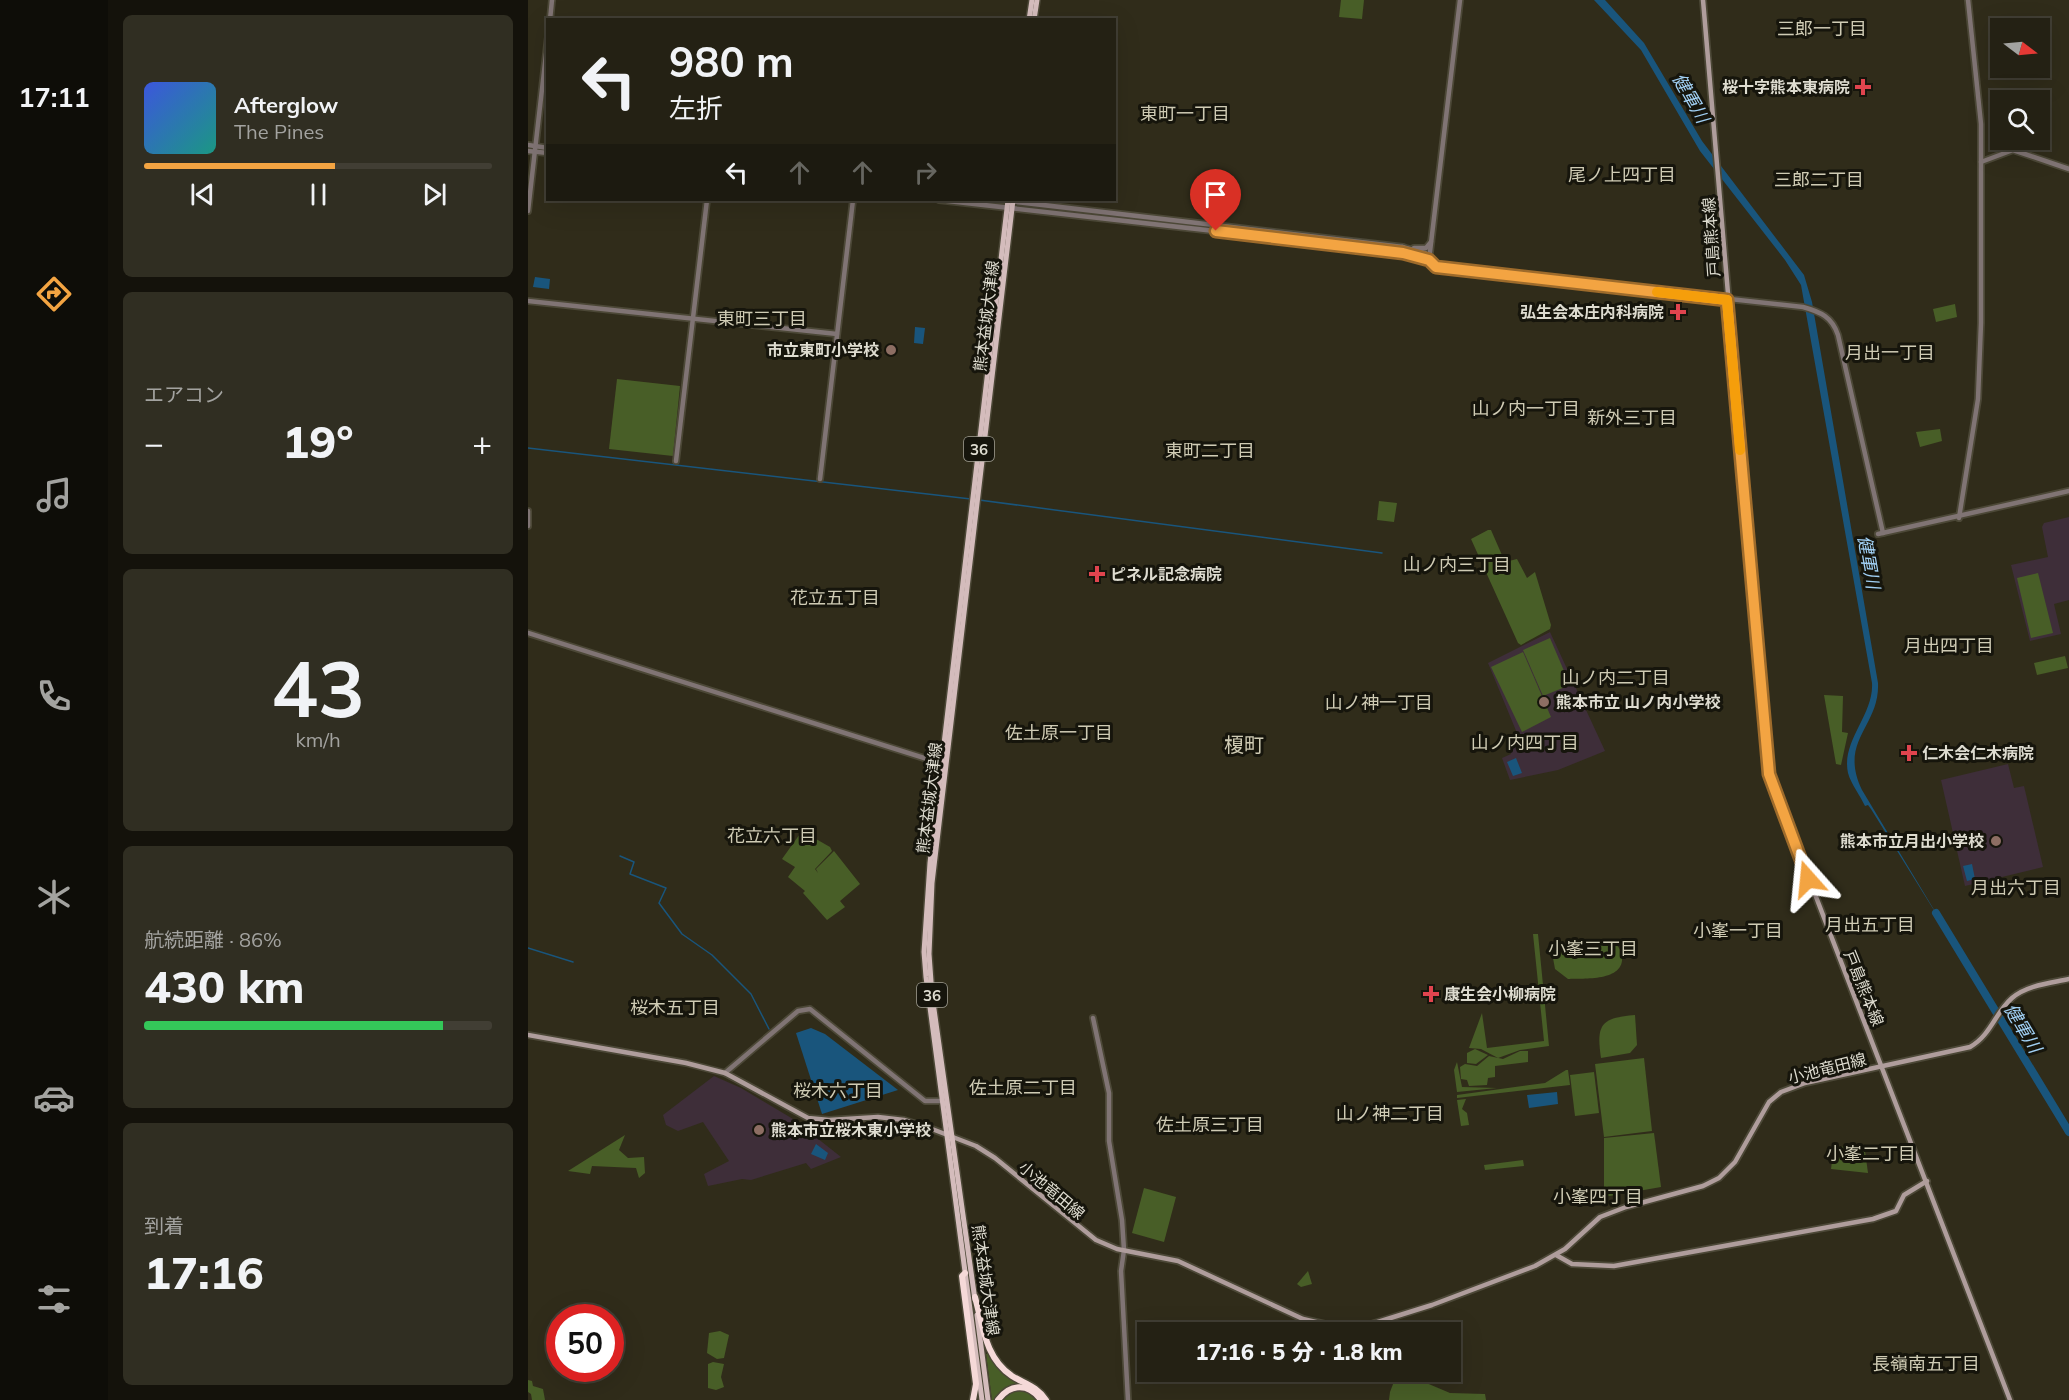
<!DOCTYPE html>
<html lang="ja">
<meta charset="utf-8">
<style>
body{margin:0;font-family:Mulish,"Noto Sans JP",sans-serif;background:#302e22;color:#f1f3f6;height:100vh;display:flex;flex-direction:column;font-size:22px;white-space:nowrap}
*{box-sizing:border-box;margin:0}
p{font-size:20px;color:#a3a3a0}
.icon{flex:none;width:33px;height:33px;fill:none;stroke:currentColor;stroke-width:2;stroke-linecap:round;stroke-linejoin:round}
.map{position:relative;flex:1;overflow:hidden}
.details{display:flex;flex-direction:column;gap:15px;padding:15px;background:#14120b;width:420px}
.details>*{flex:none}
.top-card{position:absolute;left:18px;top:18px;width:570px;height:183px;border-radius:0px;box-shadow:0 6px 24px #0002,0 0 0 2px #413e34;background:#242114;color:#f1f3f6;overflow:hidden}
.needle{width:39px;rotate:106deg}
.controls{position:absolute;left:1462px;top:18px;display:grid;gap:12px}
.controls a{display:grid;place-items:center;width:60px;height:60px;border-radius:0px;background:#242114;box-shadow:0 6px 24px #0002,0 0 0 2px #413e34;font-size:30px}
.speed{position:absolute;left:18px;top:1304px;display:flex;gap:12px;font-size:30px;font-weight:700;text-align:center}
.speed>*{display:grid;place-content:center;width:78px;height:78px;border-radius:50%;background:#242114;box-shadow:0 6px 24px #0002,0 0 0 2px #413e34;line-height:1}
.speed .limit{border:9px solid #d22;background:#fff;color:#111}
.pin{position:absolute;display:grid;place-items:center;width:51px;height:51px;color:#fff;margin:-62px -26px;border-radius:50% 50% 50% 0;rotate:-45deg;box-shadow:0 0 6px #0007}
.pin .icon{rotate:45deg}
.me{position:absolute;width:66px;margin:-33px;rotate:342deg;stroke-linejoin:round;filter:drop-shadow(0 0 4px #0008)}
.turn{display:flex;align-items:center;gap:21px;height:126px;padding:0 24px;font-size:27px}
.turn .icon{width:78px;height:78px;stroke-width:2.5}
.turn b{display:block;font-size:42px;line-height:51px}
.lanes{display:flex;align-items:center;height:57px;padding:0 24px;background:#0003;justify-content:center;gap:30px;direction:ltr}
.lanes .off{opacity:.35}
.big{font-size:45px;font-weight:800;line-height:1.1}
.details .widget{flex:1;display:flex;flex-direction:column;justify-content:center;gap:9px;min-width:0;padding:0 21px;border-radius:9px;background:#302e22}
.details .dial{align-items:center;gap:0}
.dial b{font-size:78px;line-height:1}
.song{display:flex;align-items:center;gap:18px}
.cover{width:72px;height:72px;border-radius:9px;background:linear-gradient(135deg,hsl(230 70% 55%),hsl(170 70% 35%))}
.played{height:6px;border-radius:3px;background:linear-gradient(90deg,#f3a442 55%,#413e34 55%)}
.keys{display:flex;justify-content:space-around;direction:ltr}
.heat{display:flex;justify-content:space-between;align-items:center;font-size:33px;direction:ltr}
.charge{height:9px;border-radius:4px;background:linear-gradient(90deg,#34c759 86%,#413e34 0)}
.trip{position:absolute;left:609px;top:1322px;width:324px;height:60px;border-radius:0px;background:#242114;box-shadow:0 6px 24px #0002,0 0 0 2px #413e34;font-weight:800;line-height:60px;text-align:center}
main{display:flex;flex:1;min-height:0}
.dock{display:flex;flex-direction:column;width:108px;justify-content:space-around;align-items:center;background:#0e0d08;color:#a3a3a0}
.dock .icon{width:42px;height:42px}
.dock .on{color:#f3a442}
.dock b{font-size:27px;color:#f1f3f6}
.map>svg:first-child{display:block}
.education{fill:#3e2e39}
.green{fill:#485e27}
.water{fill:#19557c}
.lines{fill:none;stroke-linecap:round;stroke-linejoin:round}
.stream{stroke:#19557c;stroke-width:1.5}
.river{stroke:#19557c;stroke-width:8}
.tertiary-casing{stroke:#4c4837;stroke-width:8}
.secondary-casing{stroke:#4c4837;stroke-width:8}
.primary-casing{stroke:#4c4837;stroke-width:8}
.motorway-casing{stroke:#4c4837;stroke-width:9}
.tertiary{stroke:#807474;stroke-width:4.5}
.secondary{stroke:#af9d9c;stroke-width:4.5}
.primary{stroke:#d4bcbc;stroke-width:5}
.motorway{stroke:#f5d9d8;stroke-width:6}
.route-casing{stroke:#9e6b2b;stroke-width:15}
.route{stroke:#f3a442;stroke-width:10}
.slow{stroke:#f59e0b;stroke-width:10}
.health-dot{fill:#e0444e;stroke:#16150c;stroke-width:2}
.education-dot{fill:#8d6e63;stroke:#16150c;stroke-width:2}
.labels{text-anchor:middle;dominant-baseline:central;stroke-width:6;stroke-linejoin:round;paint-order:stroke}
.shield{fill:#16150c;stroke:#a2a095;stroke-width:1.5}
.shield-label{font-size:15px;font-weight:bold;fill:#dedcd0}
.poi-label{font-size:16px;font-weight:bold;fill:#dedcd0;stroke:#16150c;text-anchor:start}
.street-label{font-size:16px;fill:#dedcd0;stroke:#16150c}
.neighbourhood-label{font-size:18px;fill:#cfcbb4;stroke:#16150c}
.water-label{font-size:18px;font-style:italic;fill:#a1d0f4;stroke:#16150c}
.quarter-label{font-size:20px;fill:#cfcbb4;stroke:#16150c}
</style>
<main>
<nav class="dock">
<b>17:11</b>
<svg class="icon on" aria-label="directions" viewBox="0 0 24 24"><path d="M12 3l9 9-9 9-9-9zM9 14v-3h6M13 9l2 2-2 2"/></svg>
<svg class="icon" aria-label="music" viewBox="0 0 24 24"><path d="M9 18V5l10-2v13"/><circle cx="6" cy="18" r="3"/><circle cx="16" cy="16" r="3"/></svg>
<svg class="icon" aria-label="phone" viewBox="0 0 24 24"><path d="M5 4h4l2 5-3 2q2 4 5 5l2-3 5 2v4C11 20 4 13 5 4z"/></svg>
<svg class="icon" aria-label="climate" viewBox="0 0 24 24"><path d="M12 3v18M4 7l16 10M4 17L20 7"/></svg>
<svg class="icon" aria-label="car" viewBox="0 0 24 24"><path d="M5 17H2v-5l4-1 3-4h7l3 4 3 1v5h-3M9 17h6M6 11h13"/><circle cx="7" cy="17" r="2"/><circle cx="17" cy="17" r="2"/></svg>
<svg class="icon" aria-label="filters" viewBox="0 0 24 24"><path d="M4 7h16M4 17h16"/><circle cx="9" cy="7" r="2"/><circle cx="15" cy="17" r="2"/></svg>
</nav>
<section class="details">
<div class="widget">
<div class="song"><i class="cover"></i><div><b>Afterglow</b><p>The Pines</p></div></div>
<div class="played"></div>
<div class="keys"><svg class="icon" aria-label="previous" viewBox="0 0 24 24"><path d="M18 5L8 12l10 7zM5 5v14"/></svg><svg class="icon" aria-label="pause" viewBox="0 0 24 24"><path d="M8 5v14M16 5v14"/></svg><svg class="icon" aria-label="next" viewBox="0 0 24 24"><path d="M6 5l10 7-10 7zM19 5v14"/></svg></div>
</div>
<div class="widget"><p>エアコン</p>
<div class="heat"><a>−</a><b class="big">19°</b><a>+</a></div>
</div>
<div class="widget dial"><b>43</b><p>km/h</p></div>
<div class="widget"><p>航続距離 · 86%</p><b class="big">430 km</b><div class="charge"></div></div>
<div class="widget"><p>到着</p><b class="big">17:16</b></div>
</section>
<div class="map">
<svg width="1541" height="1400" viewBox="0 0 1541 1400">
<rect width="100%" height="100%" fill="#302c1a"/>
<g class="education">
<path d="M 1541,517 L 1541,600 L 1526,604 L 1533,634 L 1502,641 L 1483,565 L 1520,557 L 1514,527 L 1516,523 Z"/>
<path d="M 1022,632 L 1077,751 L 1030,770 L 982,780 L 974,758 L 983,754 L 978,736 L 989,733 L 960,663 Z"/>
<path d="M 1480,764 L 1486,788 L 1496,786 L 1515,867 L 1437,886 L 1413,780 Z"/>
<path d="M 186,1076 L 213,1088 L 265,1119 L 313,1157 L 283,1169 L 278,1163 L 223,1180 L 214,1179 L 180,1186 L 176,1174 L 201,1161 L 175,1122 L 150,1131 L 138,1125 L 135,1115 Z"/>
</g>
<g class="green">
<path d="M 813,0 L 836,0 L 834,19 L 811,17 Z"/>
<path d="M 1427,304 L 1429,317 L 1408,322 L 1405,309 Z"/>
<path d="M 89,379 L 152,386 L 145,456 L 81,449 Z"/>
<path d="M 1412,429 L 1414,441 L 1392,447 L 1388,432 Z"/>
<path d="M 851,501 L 869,503 L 866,522 L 849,520 Z"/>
<path d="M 960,530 L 963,530 L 977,562 L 989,559 L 999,578 L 1007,572 L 1023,625 L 1022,629 L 993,645 L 990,643 L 943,539 Z"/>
<path d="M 1510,573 L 1525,633 L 1503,638 L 1489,578 Z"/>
<path d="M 1022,638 L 1042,685 L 1015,696 L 995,650 Z"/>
<path d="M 995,652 L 1023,717 L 994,732 L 963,667 Z"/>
<path d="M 1537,656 L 1540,668 L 1509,675 L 1506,663 Z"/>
<path d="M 1296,695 L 1315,696 L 1314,732 L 1320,733 L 1313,765 L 1308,764 Z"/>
<path d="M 274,831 L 302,847 L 304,851 L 287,869 L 290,873 L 288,869 L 306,851 L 332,884 L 312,901 L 317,907 L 299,920 L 275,893 L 277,891 L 260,877 L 267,867 L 254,859 Z"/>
<path d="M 1005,934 L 1010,934 L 1021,1046 L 992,1050 L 970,1058 L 953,1049 L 941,1048 L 954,1013 L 959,1048 L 1016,1041 Z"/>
<path d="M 1079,940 C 1087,943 1093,947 1094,956 C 1097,982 1055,978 1040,979 L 1027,969 L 1025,958 L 1034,945 Z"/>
<path d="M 1107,1015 L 1109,1045 L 1102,1053 L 1073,1058 C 1068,1024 1073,1018 1107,1015 Z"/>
<path d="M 947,1049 L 960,1055 L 948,1064 L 939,1063 L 939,1053 Z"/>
<path d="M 992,1051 L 1000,1051 L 1000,1062 L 967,1066 L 967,1077 L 960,1078 L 959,1085 L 941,1086 L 939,1080 L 933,1079 L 932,1067 L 937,1064 L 949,1066 L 961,1056 L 975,1059 Z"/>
<path d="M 1116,1058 L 1124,1131 L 1076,1137 L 1067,1064 Z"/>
<path d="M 929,1062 L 934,1087 L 969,1088 L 929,1092 L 926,1070 Z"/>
<path d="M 1038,1070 L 1040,1070 L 1042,1085 L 929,1098 L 929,1095 L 1017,1083 Z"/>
<path d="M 1066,1072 L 1071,1113 L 1047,1116 L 1042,1075 Z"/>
<path d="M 938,1099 L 934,1109 L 939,1113 L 941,1125 L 933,1126 L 929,1100 Z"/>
<path d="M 1126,1133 L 1133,1187 L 1076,1197 L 1076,1138 Z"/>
<path d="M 97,1135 L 91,1150 L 100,1158 L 116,1157 L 117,1173 L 111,1178 L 108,1168 L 64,1166 L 62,1174 L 40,1171 Z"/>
<path d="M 1306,1145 L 1337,1151 L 1340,1173 L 1303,1169 Z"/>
<path d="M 995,1160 L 996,1166 L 957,1170 L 956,1165 Z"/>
<path d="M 616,1188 L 648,1197 L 636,1242 L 604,1233 Z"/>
<path d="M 456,1266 L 461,1275 L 454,1287 L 453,1294 L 448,1269 Z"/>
<path d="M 780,1271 L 784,1284 L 773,1287 L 769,1284 Z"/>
<path d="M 192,1331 L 201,1335 L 196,1358 L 189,1359 L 179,1353 L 181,1333 Z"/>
<path d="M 461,1353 L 465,1361 L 496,1385 L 475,1389 L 467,1400 L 464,1400 L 458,1354 Z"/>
<path d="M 185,1362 L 196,1364 L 193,1377 L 196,1387 L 188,1390 L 180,1388 L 180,1364 Z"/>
<path d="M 870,1371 L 922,1393 L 957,1394 L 958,1400 L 861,1400 L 862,1392 Z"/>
<path d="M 0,1380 L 4,1381 L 5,1386 L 15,1389 L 17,1400 L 4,1400 L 3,1394 L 0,1392 Z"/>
<path d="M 490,1390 L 498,1391 L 509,1400 L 474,1400 L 485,1391 Z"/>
</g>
<g class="water">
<path d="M 1066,0 L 1077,0 L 1116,43 L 1174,141 L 1276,275 L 1284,302 L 1350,683 C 1352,727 1310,740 1334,790 L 1417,928 L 1343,809 L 1340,805 L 1337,806 C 1332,795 1323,784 1320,773 C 1313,741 1346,715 1344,683 L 1273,285 L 1257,260 L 1172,151 L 1113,50 Z"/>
<path d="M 7,277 L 22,279 L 21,289 L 5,287 Z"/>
<path d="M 387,327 L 397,328 L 395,344 L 386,343 Z"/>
<path d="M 988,758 L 994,773 L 985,776 L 979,762 Z"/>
<path d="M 1444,864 L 1447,879 L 1439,881 L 1435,866 Z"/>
<path d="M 283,1028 L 297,1034 L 370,1090 L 294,1114 L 268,1033 Z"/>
<path d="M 1029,1092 L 1030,1104 L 1001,1108 L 999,1095 Z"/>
<path d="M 288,1144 L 300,1153 L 297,1160 L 283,1154 Z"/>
</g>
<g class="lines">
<g class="stream">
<path d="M 0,448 L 443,499"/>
<path d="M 451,500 L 854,553"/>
<path d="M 92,856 L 106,862 L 102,874 L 138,888 L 131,903 L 154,934 L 184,955 L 223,994 L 241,1029"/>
<path d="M 0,948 L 45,962"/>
</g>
<path class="river" d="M 1408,913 L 1541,1132"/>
<defs>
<g id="tertiary">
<path d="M 22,20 L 24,0"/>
<path d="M 0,145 L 20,148"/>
<path d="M 0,151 L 20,153"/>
<path d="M 1453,162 L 1485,150 L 1541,169"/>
<path d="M 411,200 L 803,244 L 875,253 L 901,260"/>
<path d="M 472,200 L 875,247"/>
<path d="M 0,211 L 20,37"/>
<path d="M 874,247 L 897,253 L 908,267 L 1275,307 C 1293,312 1304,317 1310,335 L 1355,533"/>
<path d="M 886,248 L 898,248 L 903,242"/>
<path d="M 901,260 L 932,0"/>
<path d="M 0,301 L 309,334"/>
<path d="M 148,461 L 179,200"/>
<path d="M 292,479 L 325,200"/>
<path d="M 0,511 L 0,526"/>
<path d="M 1431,518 L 1450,399 L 1453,323 L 1453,124 L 1440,0"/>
<path d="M 1350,534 L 1541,491"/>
<path d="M 0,633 L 415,764"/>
<path d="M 565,1018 L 581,1093 L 581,1141 L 594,1220 L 596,1250 L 593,1271 L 600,1400"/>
<path d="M 197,1073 L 270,1011 L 282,1009 L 397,1101 L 414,1101"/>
</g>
<g id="secondary">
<path d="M 1175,0 L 1241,775 L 1482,1400"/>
<path d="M 0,1035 L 158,1063 L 197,1073 L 280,1118 L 301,1120 L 350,1117 L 376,1120 L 404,1129 L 448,1146 L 467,1158 L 568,1240 L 589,1249 L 650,1261 L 775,1319 L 818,1329 L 837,1326 L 904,1305 L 1007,1266 L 1037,1249 L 1072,1217 L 1098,1207 L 1175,1186 L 1191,1178 L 1207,1162 L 1241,1102 L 1253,1092 L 1277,1083 L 1442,1047 C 1463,1035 1467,1013 1484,998 C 1499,985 1523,983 1541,979"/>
<path d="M 1028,1255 L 1044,1264 L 1086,1266 L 1345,1219 L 1368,1211 L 1376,1195 L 1399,1181"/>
</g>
<g id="primary">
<path d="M 501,20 L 504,0"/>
<path d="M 506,20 L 509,0"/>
<path d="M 447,1300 L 404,995 L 401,954 L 404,883 L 485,200"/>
<path d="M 449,1315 L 460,1400"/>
<path d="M 454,1400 L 398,977 L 396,952 L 402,863 L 480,200"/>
</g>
<g id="motorway">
<path d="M 437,1273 L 434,1276 L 448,1384 L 445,1400"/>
<path d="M 447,1297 C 455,1326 457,1358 484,1376 C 497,1384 509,1386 518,1400"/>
<path d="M 470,1400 C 482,1384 500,1382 513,1400"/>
</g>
</defs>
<use href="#tertiary" class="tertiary-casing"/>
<use href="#secondary" class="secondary-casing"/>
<use href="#primary" class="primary-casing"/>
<use href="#motorway" class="motorway-casing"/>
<use href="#tertiary" class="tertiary"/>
<use href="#secondary" class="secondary"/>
<use href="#primary" class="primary"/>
<use href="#motorway" class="motorway"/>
</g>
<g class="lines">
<defs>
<path id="route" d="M 688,231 L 875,253 L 901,260 L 908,267 L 1199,300 L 1241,774 L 1280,879"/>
</defs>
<use href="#route" class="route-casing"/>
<use href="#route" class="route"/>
<path class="slow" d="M 1129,292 L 1199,300 L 1212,450"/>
</g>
<g class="health-dot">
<path d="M1332 78h6v6h6v6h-6v6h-6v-6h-6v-6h6z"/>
<path d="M1147 303h6v6h6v6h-6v6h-6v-6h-6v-6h6z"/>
<path d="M566 565h6v6h6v6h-6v6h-6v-6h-6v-6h6z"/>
<path d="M1378 744h6v6h6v6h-6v6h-6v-6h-6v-6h6z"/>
<path d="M900 985h6v6h6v6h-6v6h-6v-6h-6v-6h6z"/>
</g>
<g class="education-dot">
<circle cx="363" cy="350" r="6"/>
<circle cx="1016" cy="702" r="6"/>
<circle cx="1468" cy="841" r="6"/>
<circle cx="231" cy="1130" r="6"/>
</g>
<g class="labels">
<g class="shield">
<rect x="436" y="437" width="30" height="24" rx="4.5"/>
<rect x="389" y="983" width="30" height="24" rx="4.5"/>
</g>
<g class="shield-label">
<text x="451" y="449">36</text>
<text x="404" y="995">36</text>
</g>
<g class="poi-label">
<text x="1322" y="87" text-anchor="end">桜十字熊本東病院</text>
<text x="1136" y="312" text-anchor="end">弘生会本庄内科病院</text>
<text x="351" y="350" text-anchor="end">市立東町小学校</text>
<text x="582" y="574">ピネル記念病院</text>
<text x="1028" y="702">熊本市立 山ノ内小学校</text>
<text x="1394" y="753">仁木会仁木病院</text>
<text x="1456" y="841" text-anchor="end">熊本市立月出小学校</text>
<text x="916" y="994">康生会小柳病院</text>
<text x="243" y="1130">熊本市立桜木東小学校</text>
</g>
<g class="street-label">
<text transform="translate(1183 237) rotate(-94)">戸島熊本線</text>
<text transform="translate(458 316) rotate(-83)">熊本益城大津線</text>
<text transform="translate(401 798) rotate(-83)">熊本益城大津線</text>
<text transform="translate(1336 988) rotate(68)">戸島熊本線</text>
<text transform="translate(1299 1068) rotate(-14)">小池竜田線</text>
<text transform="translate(524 1190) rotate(40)">小池竜田線</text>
<text transform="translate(458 1280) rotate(82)">熊本益城大津線</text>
</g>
<g class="neighbourhood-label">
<text x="1294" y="28">三郎一丁目</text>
<text x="657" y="113">東町一丁目</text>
<text x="1094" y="174">尾ノ上四丁目</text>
<text x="1291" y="179">三郎二丁目</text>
<text x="234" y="318">東町三丁目</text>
<text x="1362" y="352">月出一丁目</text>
<text x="998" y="408">山ノ内一丁目</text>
<text x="1104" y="417">新外三丁目</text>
<text x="682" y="450">東町二丁目</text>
<text x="929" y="564">山ノ内三丁目</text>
<text x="307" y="597">花立五丁目</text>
<text x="1421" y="645">月出四丁目</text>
<text x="1088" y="677">山ノ内二丁目</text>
<text x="851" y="702">山ノ神一丁目</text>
<text x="531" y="732">佐土原一丁目</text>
<text x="997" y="742">山ノ内四丁目</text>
<text x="244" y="835">花立六丁目</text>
<text x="1488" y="887">月出六丁目</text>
<text x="1342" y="924">月出五丁目</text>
<text x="1210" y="930">小峯一丁目</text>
<text x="1065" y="948">小峯三丁目</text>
<text x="147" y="1007">桜木五丁目</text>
<text x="495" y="1087">佐土原二丁目</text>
<text x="310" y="1090">桜木六丁目</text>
<text x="862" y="1113">山ノ神二丁目</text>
<text x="682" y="1124">佐土原三丁目</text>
<text x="1343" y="1153">小峯二丁目</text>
<text x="1070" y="1196">小峯四丁目</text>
<text x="1398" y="1363">長嶺南五丁目</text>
</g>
<g class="water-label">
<text transform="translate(1163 98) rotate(60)">健軍川</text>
<text transform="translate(1341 562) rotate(80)">健軍川</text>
<text transform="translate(1495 1028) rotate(59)">健軍川</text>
</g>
<g class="quarter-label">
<text x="716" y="744">榎町</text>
</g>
</g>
</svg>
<div class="controls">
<a><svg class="needle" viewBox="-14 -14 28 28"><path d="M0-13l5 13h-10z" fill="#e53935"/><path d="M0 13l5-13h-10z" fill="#a3a3a0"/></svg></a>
<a><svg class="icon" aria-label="search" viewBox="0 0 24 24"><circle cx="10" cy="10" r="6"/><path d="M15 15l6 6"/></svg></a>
</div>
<div class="speed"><div class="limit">50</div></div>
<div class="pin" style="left:688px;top:231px;background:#d93025"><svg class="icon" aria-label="arrive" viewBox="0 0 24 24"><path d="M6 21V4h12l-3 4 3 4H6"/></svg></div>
<svg class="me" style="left:1280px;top:879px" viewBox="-20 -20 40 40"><path d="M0-17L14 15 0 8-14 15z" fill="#f3a442" stroke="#fff" stroke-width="4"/></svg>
<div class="trip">17:16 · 5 分 · 1.8 km</div>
<div class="top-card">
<div class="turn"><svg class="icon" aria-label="left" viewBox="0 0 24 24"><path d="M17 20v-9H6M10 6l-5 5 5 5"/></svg><div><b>980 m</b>左折</div></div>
<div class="lanes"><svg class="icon" aria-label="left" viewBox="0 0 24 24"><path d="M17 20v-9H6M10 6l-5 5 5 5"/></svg><svg class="icon off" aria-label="ahead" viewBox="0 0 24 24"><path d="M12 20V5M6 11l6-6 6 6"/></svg><svg class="icon off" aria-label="ahead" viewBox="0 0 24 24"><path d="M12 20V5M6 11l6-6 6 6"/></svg><svg class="icon off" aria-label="right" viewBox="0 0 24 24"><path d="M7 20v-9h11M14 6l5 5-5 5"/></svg></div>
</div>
</div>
</main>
